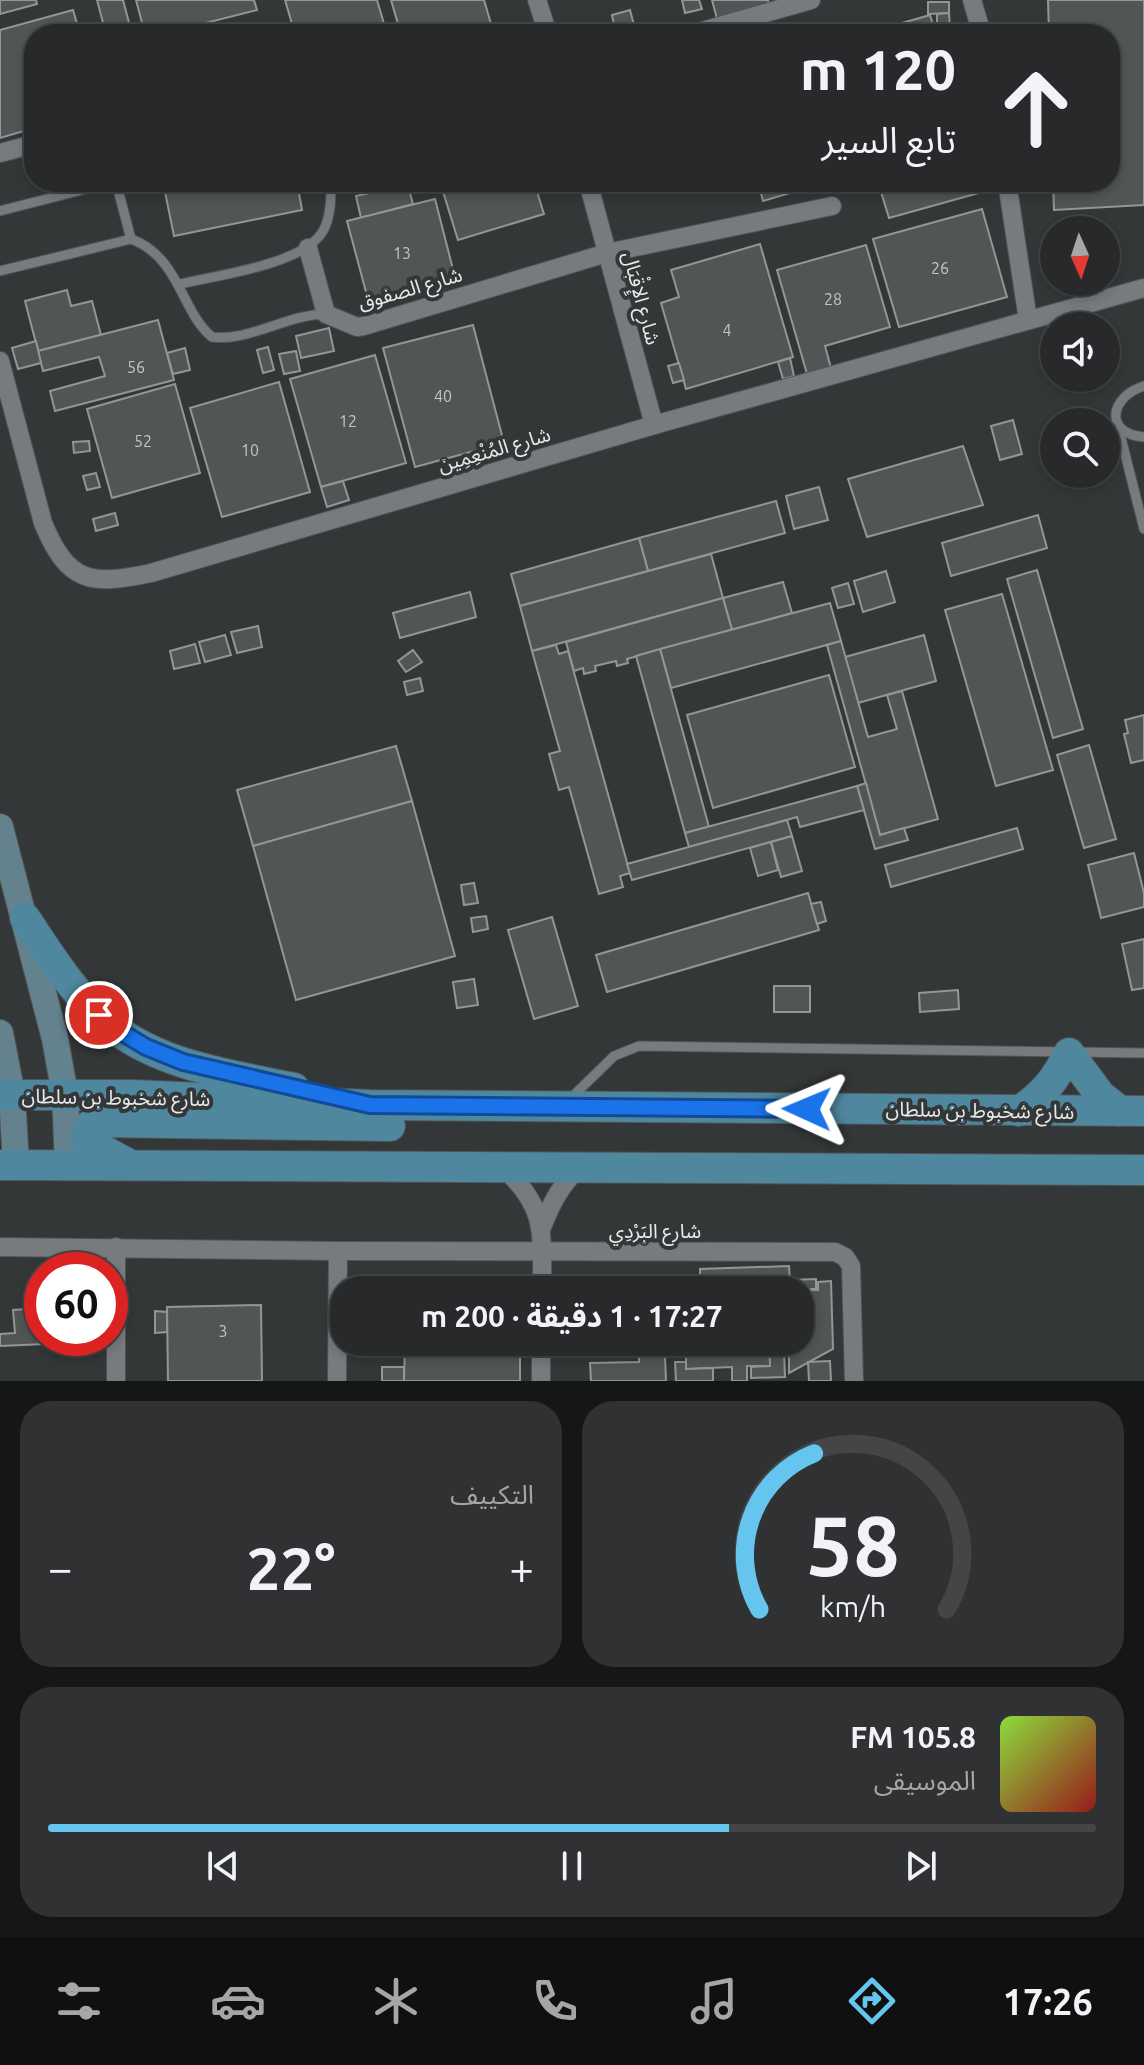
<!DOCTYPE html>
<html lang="ar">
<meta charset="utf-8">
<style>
body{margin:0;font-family:Ubuntu,"Noto Sans Arabic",sans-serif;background:#2f3132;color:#f1f3f6;direction:rtl;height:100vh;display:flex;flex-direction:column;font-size:30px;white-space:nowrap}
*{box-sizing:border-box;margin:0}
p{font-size:26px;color:#a4a6a8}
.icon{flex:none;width:44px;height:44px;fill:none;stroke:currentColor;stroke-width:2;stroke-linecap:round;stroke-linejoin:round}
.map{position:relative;height:1381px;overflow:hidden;direction:ltr}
.drawer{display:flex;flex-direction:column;gap:20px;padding:20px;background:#151717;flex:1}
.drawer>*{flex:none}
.banner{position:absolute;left:24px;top:24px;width:1096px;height:168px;border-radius:32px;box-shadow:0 4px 12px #0003,0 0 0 2px #434547;direction:rtl;background:#27292a;color:#f1f3f6;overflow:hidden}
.needle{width:52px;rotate:177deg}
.tools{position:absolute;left:1040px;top:216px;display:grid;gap:16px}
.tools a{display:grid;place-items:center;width:80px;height:80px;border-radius:50%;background:#27292a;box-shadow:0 4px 12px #0003,0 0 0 2px #434547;font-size:40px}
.speed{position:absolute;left:24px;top:1252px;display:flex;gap:16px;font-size:40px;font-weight:700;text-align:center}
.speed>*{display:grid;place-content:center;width:104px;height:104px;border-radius:50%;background:#27292a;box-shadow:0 4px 12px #0003,0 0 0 2px #434547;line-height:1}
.speed .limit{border:12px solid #d22;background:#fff;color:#111}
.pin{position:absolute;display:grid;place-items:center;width:68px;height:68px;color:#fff;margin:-34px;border:4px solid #fff;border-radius:50%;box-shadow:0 2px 8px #0007}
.me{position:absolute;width:88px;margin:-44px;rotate:271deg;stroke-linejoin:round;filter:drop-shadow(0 0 6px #0008)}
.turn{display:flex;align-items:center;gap:28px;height:168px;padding:0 32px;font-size:36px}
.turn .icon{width:104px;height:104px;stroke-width:2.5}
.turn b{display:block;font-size:56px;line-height:68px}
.big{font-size:60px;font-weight:700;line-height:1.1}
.drawer .tile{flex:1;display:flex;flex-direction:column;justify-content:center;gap:12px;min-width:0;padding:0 28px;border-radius:32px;background:#2f3132}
.drawer .dial{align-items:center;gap:0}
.dial svg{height:208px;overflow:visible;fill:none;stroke:#434547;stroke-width:7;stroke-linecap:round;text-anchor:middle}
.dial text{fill:#f1f3f6;stroke:none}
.song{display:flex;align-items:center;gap:24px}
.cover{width:96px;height:96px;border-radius:12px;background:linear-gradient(135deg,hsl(90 70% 55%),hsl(0 70% 35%))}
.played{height:8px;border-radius:4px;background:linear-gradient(90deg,#65c5ee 65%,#434547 65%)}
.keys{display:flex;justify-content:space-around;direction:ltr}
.heat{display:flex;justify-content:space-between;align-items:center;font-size:44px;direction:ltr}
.drawer .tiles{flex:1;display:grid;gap:20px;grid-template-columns:1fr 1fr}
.tile:last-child{grid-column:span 2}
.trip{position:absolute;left:330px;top:1276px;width:484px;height:80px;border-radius:32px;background:#27292a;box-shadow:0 4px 12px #0003,0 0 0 2px #434547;font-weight:700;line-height:80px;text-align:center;direction:rtl}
.dock{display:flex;height:128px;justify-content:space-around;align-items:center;background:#101011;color:#a4a6a8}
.dock .icon{width:56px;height:56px}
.dock .selected{color:#65c5ee}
.dock b{font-size:36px;color:#f1f3f6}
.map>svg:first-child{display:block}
.building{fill:#525556;stroke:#929697;stroke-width:2}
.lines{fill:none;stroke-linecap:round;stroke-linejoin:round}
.service-casing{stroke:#515355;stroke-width:11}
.minor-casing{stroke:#515355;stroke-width:20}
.secondary-casing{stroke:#515355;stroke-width:28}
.primary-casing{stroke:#515355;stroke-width:32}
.service{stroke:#787b7d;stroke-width:9}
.minor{stroke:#787b7d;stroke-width:18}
.secondary{stroke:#64818e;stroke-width:26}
.primary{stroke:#4f879e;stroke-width:30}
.route-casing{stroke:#114b97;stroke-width:20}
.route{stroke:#1a73e8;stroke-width:14}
.labels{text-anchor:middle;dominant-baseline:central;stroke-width:8;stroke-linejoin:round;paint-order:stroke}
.number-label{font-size:16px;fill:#c2c4c5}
.street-label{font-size:20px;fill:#e7e9ea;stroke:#343738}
</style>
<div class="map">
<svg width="1144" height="1381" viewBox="0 0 1144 1381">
<rect width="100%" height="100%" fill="#343738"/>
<g class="building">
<path d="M 0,0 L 36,0 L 37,4 L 0,14 Z"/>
<path d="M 97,0 L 123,0 L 132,34 L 106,34 Z"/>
<path d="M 136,0 L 254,0 L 257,10 L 162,34 L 145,34 Z"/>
<path d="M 285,0 L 377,0 L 387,34 L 295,34 Z"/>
<path d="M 391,0 L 484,0 L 494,34 L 401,34 Z"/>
<path d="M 682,0 L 699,0 L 702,9 L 685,13 Z"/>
<path d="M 712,0 L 768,0 L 769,5 L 717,19 Z"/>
<path d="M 1048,0 L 1144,0 L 1144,205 L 1054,210 L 1053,182 L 1110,182 L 1110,34 L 1049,34 Z"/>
<path d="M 928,2 L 949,2 L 949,13 L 928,14 Z"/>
<path d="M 73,10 L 80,34 L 34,34 L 34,128 L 0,138 L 0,30 Z"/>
<path d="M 630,10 L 634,25 L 615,30 L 612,15 Z"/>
<path d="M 949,13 L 950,30 L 937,31 L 937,14 Z"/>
<path d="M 930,15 L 936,34 L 875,34 L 874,31 Z"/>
<path d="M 163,182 L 297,182 L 302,210 L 174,236 Z"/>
<path d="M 368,182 L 407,182 L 413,204 L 361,218 L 356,196 L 370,193 Z"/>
<path d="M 440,182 L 534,182 L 544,214 L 458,240 Z"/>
<path d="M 617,182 L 656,182 L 620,192 Z"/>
<path d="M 758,182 L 827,182 L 763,201 Z"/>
<path d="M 878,182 L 991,182 L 993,189 L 889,218 Z"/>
<path d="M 435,199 L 457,285 L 370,307 L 347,221 Z"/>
<path d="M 982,209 L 1007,297 L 899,327 L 873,239 Z"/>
<path d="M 760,244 L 793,357 L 686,389 L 661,303 L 679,297 L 671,270 Z"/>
<path d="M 866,245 L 890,327 L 825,346 L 831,368 L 807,374 L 777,270 Z"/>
<path d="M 67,290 L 71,306 L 92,301 L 101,335 L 38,351 L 25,301 Z"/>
<path d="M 158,320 L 174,380 L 55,411 L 50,391 L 105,376 L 99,357 L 43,371 L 38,351 Z"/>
<path d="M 473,325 L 504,443 L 415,467 L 383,348 Z"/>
<path d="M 329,328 L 334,351 L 301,358 L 296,336 Z"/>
<path d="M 36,341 L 41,363 L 18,369 L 12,348 Z"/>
<path d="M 268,347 L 274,370 L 263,373 L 257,350 Z"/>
<path d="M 185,348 L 190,370 L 173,374 L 167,353 Z"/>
<path d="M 296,351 L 300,371 L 284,374 L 279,354 Z"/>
<path d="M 375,355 L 406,463 L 321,487 L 290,379 Z"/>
<path d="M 790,358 L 794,376 L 783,379 L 778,362 Z"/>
<path d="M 679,363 L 684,380 L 673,383 L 668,366 Z"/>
<path d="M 279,382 L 310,492 L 222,517 L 190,408 Z"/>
<path d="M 175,384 L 200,473 L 112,498 L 87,409 Z"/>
<path d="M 1013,420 L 1022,454 L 1000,460 L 991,426 Z"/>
<path d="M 89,441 L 90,451 L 74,453 L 73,442 Z"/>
<path d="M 963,446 L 983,505 L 867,537 L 848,479 Z"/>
<path d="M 96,473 L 100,487 L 87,490 L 83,476 Z"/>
<path d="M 343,481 L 349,500 L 327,507 L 321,487 Z"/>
<path d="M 819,487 L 828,520 L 794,529 L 786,496 Z"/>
<path d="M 776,501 L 785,533 L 648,571 L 639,538 Z"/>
<path d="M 115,513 L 118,525 L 96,531 L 93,519 Z"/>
<path d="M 1038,515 L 1047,548 L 951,576 L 942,543 Z"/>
<path d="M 639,538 L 648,571 L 520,606 L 511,574 Z"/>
<path d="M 711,554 L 723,598 L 532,651 L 520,606 Z"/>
<path d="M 1037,570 L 1083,729 L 1053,738 L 1007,579 Z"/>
<path d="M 886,571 L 895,602 L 863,612 L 854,581 Z"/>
<path d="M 783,582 L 792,613 L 732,630 L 723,598 Z"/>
<path d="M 848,583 L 854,604 L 838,608 L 832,588 Z"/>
<path d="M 470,592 L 476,617 L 400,638 L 393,613 Z"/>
<path d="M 1002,594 L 1053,770 L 996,786 L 945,610 Z"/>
<path d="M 723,598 L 732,630 L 627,659 L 628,663 L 617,666 L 616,661 L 595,666 L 596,671 L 584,674 L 583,668 L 574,671 L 566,642 Z"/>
<path d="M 830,603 L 841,641 L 671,688 L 660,649 Z"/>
<path d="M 258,626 L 262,647 L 237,653 L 231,632 Z"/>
<path d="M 225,635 L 231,655 L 205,662 L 199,642 Z"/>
<path d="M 924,635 L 936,681 L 858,703 L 845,657 Z"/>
<path d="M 841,641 L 868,737 L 897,729 L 887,695 L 902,691 L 938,819 L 880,835 L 827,645 Z"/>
<path d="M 195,644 L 200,663 L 174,669 L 170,651 Z"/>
<path d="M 556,645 L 559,654 L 568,651 L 630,873 L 620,876 L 623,887 L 599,894 L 569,787 L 559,790 L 549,754 L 560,751 L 532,651 Z"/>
<path d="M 660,649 L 709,827 L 685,833 L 636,656 Z"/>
<path d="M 413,650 L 422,662 L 406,672 L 398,661 Z"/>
<path d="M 829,675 L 855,767 L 713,808 L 687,715 Z"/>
<path d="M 420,678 L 423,691 L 407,695 L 404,682 Z"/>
<path d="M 1144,715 L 1144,760 L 1131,763 L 1124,734 L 1128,733 L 1125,720 Z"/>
<path d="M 1089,745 L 1116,839 L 1084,848 L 1057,755 Z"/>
<path d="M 396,746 L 412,801 L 253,846 L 237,790 Z"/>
<path d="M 866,783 L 880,835 L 904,828 L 908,840 L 875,849 L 857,786 Z"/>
<path d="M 857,786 L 864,810 L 800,827 L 797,817 L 689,847 L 685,833 Z"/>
<path d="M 412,801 L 455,956 L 296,1000 L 253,846 Z"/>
<path d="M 787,820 L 792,836 L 632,880 L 627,864 Z"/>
<path d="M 1017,828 L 1023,849 L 891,887 L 885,865 Z"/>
<path d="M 792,836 L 802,871 L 781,877 L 771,842 Z"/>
<path d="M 771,842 L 778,870 L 758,876 L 750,848 Z"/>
<path d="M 1134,853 L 1144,893 L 1144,907 L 1101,918 L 1088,865 Z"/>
<path d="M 474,883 L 478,903 L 464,905 L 461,885 Z"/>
<path d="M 808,893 L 819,930 L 607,992 L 596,955 Z"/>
<path d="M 821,902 L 826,921 L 817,924 L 811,904 Z"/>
<path d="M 486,916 L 488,929 L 473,932 L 471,918 Z"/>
<path d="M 552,917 L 578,1006 L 534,1019 L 508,930 Z"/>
<path d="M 1144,939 L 1144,988 L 1132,990 L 1122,944 Z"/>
<path d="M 474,979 L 478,1005 L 457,1008 L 453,982 Z"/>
<rect x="774" y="986" width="36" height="26"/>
<path d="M 958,990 L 959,1009 L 920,1012 L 919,993 Z"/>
<path d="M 789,1266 L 790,1281 L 700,1284 L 700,1269 Z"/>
<path d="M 816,1279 L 816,1289 L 792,1289 L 791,1280 Z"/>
<path d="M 831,1281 L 833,1349 L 789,1373 L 789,1342 L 800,1342 L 800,1304 L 810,1304 L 809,1290 L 818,1290 L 818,1282 Z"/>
<rect x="405" y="1283" width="42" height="7"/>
<rect x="473" y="1283" width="48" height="7"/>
<path d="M 261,1305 L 262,1381 L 168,1381 L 167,1307 Z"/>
<path d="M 42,1308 L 42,1338 L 45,1338 L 45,1344 L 0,1346 L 0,1334 L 15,1333 L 13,1310 Z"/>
<path d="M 155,1311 L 167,1312 L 167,1332 L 155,1333 Z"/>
<path d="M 405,1342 L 520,1342 L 520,1381 L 404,1381 Z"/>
<path d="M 686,1342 L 769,1342 L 770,1366 L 747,1366 L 747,1381 L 732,1381 L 732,1367 L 686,1369 Z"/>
<path d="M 770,1353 L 784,1353 L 785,1377 L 751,1378 L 751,1367 L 770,1366 Z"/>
<path d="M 665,1356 L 666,1381 L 591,1381 L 590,1363 L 639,1362 L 639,1357 Z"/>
<path d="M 830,1361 L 831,1381 L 809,1381 L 808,1362 Z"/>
<path d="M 675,1362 L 686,1362 L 686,1369 L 713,1368 L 713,1381 L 676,1381 Z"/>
<rect x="382" y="1367" width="22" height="14"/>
</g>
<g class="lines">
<defs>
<g id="service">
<path d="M 116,182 L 131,239"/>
<path d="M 0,211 L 113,182"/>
<path d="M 0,271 L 131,239 C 180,257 181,312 212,337 C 248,342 289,314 326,314"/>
<path d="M 180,284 C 217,275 303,265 323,231 C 331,217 331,198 331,182"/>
<path d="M 1144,386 C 1110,396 1103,434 1144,437"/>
<path d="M 1117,422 L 1144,529"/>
<path d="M 571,1098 L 614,1056 L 639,1046 L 1144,1053"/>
</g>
<g id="minor">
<path d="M 537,0 L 548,34"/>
<path d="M 972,0 L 982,34"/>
<path d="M 692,34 L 811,0"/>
<path d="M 0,153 L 34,144"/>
<path d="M 588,182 L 654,425"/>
<path d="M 1007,182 L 1028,320"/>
<path d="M 308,248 L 326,314 L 357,327 L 364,326 L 607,253 L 832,206"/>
<path d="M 0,361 L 43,523 C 68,583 90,586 151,573 L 654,425 L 1144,288"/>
<path d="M 502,1167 C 547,1206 542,1234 542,1290"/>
<path d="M 542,1227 C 551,1204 561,1184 580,1167"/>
<path d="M 0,1247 L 338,1251 L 835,1252 L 845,1257 L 851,1266 L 854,1381"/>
<path d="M 116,1381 L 116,1247"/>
<path d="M 337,1381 L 338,1251"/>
<path d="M 541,1381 L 541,1342"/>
</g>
<g id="secondary">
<path d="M 0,827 L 55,1039 L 65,1094 L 68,1165"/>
<path d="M 0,1033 L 12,1095 L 16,1164"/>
</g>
<g id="primary">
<path d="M 25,918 C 50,955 74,995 109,1024 C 159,1066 232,1075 294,1088"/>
<path d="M 0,1095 L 132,1095 L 370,1105 L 1144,1111"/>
<path d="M 1019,1111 C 1044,1094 1055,1080 1069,1053 L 1100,1095 L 1120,1111"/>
<path d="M 127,1163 L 88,1142 L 86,1136 L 90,1125 L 100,1122 L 390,1126"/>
<path d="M 0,1165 L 1144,1170"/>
</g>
</defs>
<use href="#service" class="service-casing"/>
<use href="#minor" class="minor-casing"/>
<use href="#secondary" class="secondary-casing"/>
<use href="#primary" class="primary-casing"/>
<use href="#service" class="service"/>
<use href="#minor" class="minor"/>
<use href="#secondary" class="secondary"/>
<use href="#primary" class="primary"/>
</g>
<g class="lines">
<defs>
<path id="route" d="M 99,1015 L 111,1026 L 146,1047 L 183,1062 L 370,1105 L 807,1109"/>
</defs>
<use href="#route" class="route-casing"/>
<use href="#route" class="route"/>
</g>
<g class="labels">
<g class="number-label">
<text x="402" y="253">13</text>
<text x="940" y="268">26</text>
<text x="833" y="299">28</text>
<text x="727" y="330">4</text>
<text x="136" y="367">56</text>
<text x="443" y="396">40</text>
<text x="348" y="421">12</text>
<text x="143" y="441">52</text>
<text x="250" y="450">10</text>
<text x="223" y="1331">3</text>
</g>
<g class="street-label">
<text transform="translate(410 288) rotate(-16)">شارع الصفوق</text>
<text transform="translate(642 298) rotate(75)">شارع الإِقْبَال</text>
<text transform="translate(494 449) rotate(-16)">شارع المُنْعِمِين</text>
<text transform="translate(116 1097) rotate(1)">شارع شخبوط بن سلطان</text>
<text transform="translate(980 1110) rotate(1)">شارع شخبوط بن سلطان</text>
<text x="655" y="1230">شارع البَرْدِي</text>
</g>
</g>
</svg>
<div class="tools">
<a><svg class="needle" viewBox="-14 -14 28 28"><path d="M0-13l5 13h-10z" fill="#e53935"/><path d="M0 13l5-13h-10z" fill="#a4a6a8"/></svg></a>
<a><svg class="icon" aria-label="sound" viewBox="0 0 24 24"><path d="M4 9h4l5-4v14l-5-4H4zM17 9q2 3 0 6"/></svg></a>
<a><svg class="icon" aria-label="search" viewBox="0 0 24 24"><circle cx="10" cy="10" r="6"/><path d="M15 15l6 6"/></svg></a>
</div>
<div class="speed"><div class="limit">60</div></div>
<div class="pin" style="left:99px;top:1015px;background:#d93025"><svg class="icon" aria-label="arrive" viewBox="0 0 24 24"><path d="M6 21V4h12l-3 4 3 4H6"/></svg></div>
<svg class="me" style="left:807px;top:1109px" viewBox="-20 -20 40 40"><path d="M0-17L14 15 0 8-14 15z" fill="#1a73e8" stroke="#fff" stroke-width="4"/></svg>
<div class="trip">17:27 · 1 دقيقة · 200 m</div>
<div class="banner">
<div class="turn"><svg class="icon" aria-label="ahead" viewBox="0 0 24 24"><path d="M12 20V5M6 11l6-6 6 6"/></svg><div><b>120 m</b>تابع السير</div></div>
</div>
</div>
<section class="drawer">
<div class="tiles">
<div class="tile dial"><svg viewBox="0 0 100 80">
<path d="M14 69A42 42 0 1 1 86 69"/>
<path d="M14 69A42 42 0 0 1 35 9" stroke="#65c5ee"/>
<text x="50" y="56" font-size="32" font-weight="700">58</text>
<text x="50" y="72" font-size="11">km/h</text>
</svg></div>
<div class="tile"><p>التكييف</p>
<div class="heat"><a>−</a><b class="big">22°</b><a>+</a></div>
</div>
<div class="tile">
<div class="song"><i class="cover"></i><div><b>105.8 FM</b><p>الموسيقى</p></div></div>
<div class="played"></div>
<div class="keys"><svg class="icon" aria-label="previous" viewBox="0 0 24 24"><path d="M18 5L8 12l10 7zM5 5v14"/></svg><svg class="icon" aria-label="pause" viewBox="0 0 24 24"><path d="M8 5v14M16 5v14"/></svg><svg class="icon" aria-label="next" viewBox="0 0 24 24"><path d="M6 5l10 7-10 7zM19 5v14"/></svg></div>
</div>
</div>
</section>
<nav class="dock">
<b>17:26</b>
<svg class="icon selected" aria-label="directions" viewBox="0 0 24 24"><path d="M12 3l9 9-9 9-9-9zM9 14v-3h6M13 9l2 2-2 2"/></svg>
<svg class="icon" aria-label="music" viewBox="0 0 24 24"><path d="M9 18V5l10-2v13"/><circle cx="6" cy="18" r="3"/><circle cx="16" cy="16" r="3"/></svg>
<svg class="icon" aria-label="phone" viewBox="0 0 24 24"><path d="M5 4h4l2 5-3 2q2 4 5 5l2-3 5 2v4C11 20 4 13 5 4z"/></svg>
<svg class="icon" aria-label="climate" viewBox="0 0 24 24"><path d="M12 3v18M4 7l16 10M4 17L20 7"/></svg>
<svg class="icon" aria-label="car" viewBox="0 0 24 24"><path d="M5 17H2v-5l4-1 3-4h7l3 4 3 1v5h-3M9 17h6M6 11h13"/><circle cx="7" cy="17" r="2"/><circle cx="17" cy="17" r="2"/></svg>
<svg class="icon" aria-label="filters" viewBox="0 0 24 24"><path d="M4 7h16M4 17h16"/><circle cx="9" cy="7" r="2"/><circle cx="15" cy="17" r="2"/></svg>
</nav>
